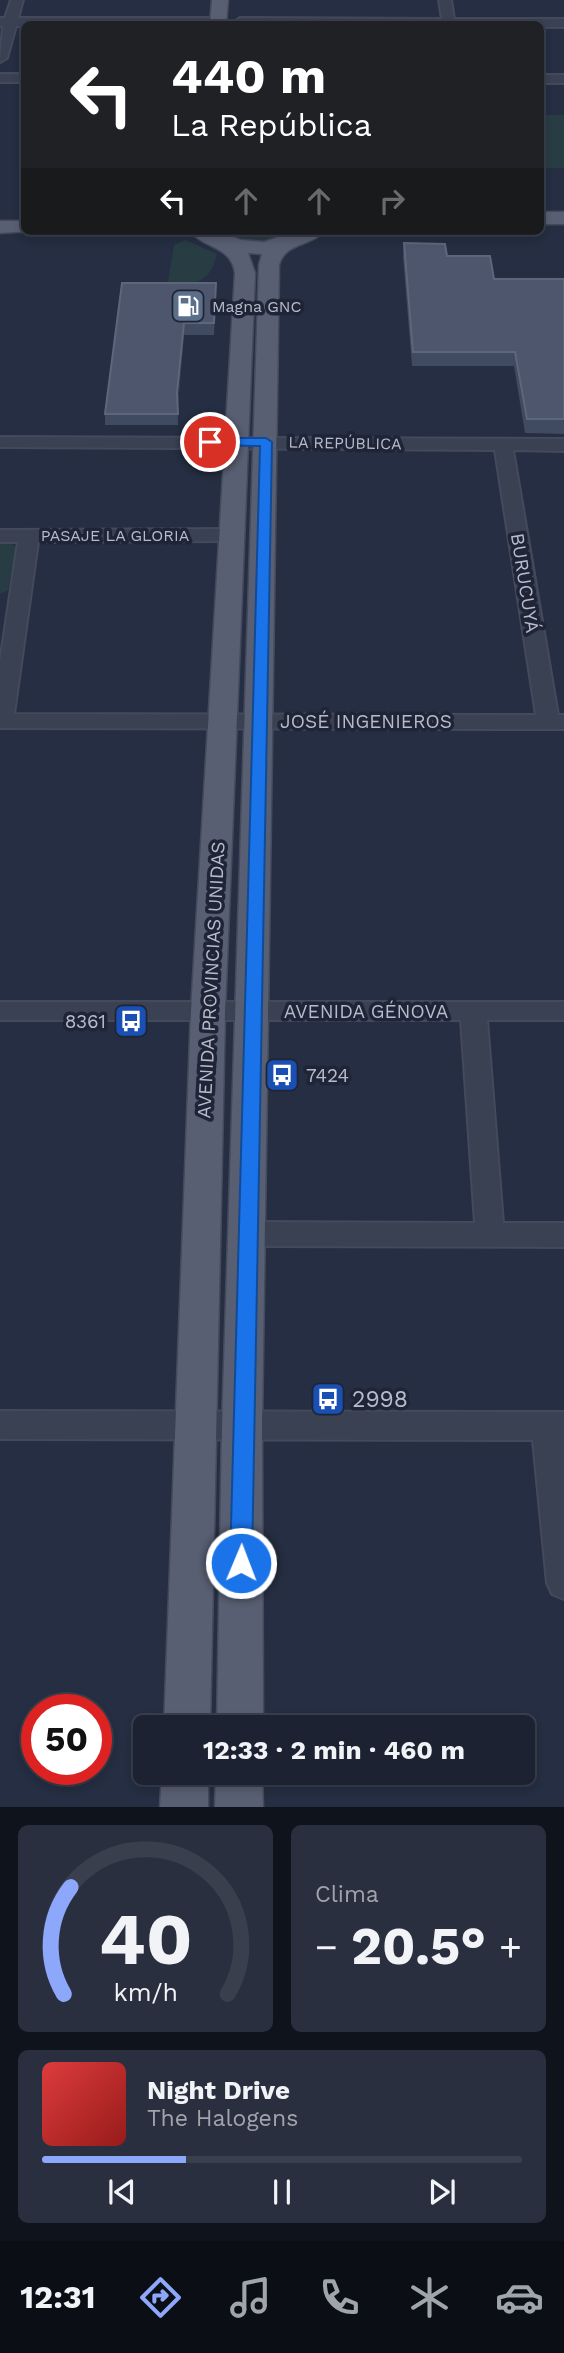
<!DOCTYPE html>
<html lang="es">
<meta charset="utf-8">
<style>
body{margin:0;font-family:"Work Sans",sans-serif;background:#292f3e;color:#f1f3f6;height:100vh;display:flex;flex-direction:column;font-size:26px;white-space:nowrap}
*{box-sizing:border-box;margin:0}
p{font-size:23px;color:#a0a4ac}
.icon{flex:none;width:38px;height:38px;fill:none;stroke:currentColor;stroke-width:2;stroke-linecap:round;stroke-linejoin:round}
.map{position:relative;height:1807px;overflow:hidden}
.details{display:flex;flex-direction:column;gap:18px;padding:18px;background:#0f131c;flex:1}
.details>*{flex:none}
.top-card{position:absolute;left:21px;top:21px;width:523px;height:214px;border-radius:10px;box-shadow:0 4px 10px #0003,0 0 0 2px #3a3f4d;background:#202124;color:#fff;overflow:hidden}
.speed{position:absolute;left:21px;top:1694px;display:flex;gap:14px;font-size:35px;font-weight:700;text-align:center}
.speed>*{display:grid;place-content:center;width:91px;height:91px;border-radius:50%;background:#1c2232;box-shadow:0 4px 10px #0003,0 0 0 2px #3a3f4d;line-height:1}
.speed .limit{border:10px solid #d22;background:#fff;color:#111}
.pin{position:absolute;display:grid;place-items:center;width:60px;height:60px;color:#fff;margin:-30px;border:4px solid #fff;border-radius:50%;box-shadow:0 2px 7px #0007}
.me{position:absolute;width:77px;margin:-38px;rotate:1deg;stroke-linejoin:round;filter:drop-shadow(0 0 5px #0008)}
.turn{display:flex;align-items:center;gap:24px;height:147px;padding:0 35px;font-size:32px}
.turn .icon{width:91px;height:91px;stroke-width:2.5}
.turn b{display:block;font-size:49px;line-height:60px}
.lanes{display:flex;align-items:center;height:66px;padding:0 35px;background:#0003;justify-content:center;gap:35px;direction:ltr}
.lanes .off{opacity:.35}
.big{font-size:52px;font-weight:700;line-height:1.1}
.details .tile{flex:1;display:flex;flex-direction:column;justify-content:center;gap:10px;min-width:0;padding:0 24px;border-radius:10px;background:#292f3e}
.details .dial{align-items:center;gap:0}
.dial svg{height:182px;overflow:visible;fill:none;stroke:#3a3f4d;stroke-width:7;stroke-linecap:round;text-anchor:middle}
.dial text{fill:#f1f3f6;stroke:none}
.song{display:flex;align-items:center;gap:21px}
.cover{width:84px;height:84px;border-radius:10px;background:linear-gradient(135deg,hsl(0 70% 55%),hsl(0 70% 35%))}
.played{height:7px;border-radius:4px;background:linear-gradient(90deg,#8da8fb 30%,#3a3f4d 30%)}
.keys{display:flex;justify-content:space-around;direction:ltr}
.heat{display:flex;justify-content:space-between;align-items:center;font-size:38px;direction:ltr}
.details .tiles{flex:1;display:grid;gap:18px;grid-template-columns:1fr 1fr}
.tile:last-child{grid-column:span 2}
.trip{position:absolute;left:133px;top:1715px;width:402px;height:70px;border-radius:10px;background:#1c2232;box-shadow:0 4px 10px #0003,0 0 0 2px #3a3f4d;font-weight:700;line-height:70px;text-align:center}
.tabs{display:flex;height:112px;justify-content:space-around;align-items:center;background:#0b0e14;color:#a0a4ac}
.tabs .icon{width:49px;height:49px}
.tabs .selected{color:#8da8fb}
.tabs b{font-size:32px;color:#f1f3f6}
.map>svg:first-child{display:block}
.green{fill:#283c43}
.lines{fill:none;stroke-linecap:round;stroke-linejoin:round}
.minor-casing{stroke:#44495b;stroke-width:4}
.major-casing{stroke:#44495b;stroke-width:3}
.minor{fill:#3a4152;fill-rule:evenodd}
.major{fill:#585f72;fill-rule:evenodd}
.wall{fill:#404a60}
.shaded-wall{fill:#30394f}
.building{fill:#4d566c;stroke:#5d667b;stroke-width:2}
.route{fill:#1a73e8;stroke:#114b97;stroke-width:2}
.labels{text-anchor:middle;dominant-baseline:central;stroke-width:7;stroke-linejoin:round;paint-order:stroke}
.far-poi-label{font-size:16px;fill:#b7bccc;stroke:#1f2537;text-anchor:start}
.far-street-label{font-size:16px;fill:#b7bccc;stroke:#1f2537}
.street-label{font-size:19px;fill:#b7bccc;stroke:#1f2537}
.poi-label{font-size:19px;fill:#b7bccc;stroke:#1f2537;text-anchor:end}
.near-poi-label{font-size:23px;fill:#b7bccc;stroke:#1f2537;text-anchor:start}
</style>
<div class="map">
<svg width="564" height="1807" viewBox="0 0 564 1807">
<rect width="100%" height="100%" fill="#252e42"/>
<g class="green">
<rect x="541" y="115" width="23" height="53"/>
<path d="M 216,231 L 281,231 L 281,239 C 258,245 237,242 216,231 Z"/>
<path d="M 185,240 L 217,254 C 211,281 196,285 172,286 L 168,282 L 174,245 Z"/>
<path d="M 0,542 L 10,542 L 16,547 L 8,590 L 0,594 Z"/>
</g>
<g class="lines">
<defs>
<g id="minor">
<path d="M 11,0 L 23,0 L 18,18 L 218,18 L 224,22 L 223,24 L 16,26 L 7,58 L 0,62 L 3,26 L 0,26 L 0,18 L 5,18 Z"/>
<path d="M 439,0 L 451,0 L 454,19 L 564,19 L 564,27 L 235,24 L 234,22 L 240,18 L 442,19 Z"/>
<rect x="0" y="74" width="24" height="8"/>
<rect x="541" y="75" width="23" height="8"/>
<path d="M 0,437 L 564,439 L 564,451 L 513,450 L 558,715 L 564,715 L 564,729 L 0,728 L 0,662 L 18,542 L 0,542 L 0,530 L 231,529 L 241,535 L 231,541 L 38,542 L 14,714 L 536,715 L 495,450 L 0,447 Z"/>
<path d="M 0,1002 L 564,1002 L 564,1020 L 487,1020 L 503,1223 L 564,1223 L 564,1247 L 247,1246 L 237,1242 L 233,1234 L 237,1226 L 247,1222 L 475,1223 L 461,1020 L 0,1020 Z"/>
<path d="M 0,1411 L 564,1412 L 564,1599 L 552,1594 L 547,1583 L 533,1440 L 0,1439 Z"/>
</g>
<g id="major">
<path d="M 212,0 L 228,0 L 226,24 L 210,24 Z"/>
<rect x="541" y="212" width="23" height="12"/>
<path d="M 0,221 L 24,221 L 24,231 L 31,231 L 0,233 Z"/>
<path d="M 190,231 L 215,231 L 241,240 L 264,242 L 296,231 L 325,231 C 312,246 285,242 279,265 L 262,1426 L 263,1727 L 217,1727 L 222,1426 L 259,265 L 262,254 L 248,253 L 255,273 L 225,1011 L 210,1727 L 164,1727 L 191,1011 L 235,273 C 231,245 204,249 190,231 Z"/>
<path d="M 162,1773 L 208,1773 L 208,1807 L 160,1807 Z"/>
<path d="M 216,1773 L 262,1773 L 263,1807 L 215,1807 Z"/>
</g>
</defs>
<use href="#minor" class="minor-casing"/>
<use href="#major" class="major-casing"/>
<use href="#minor" class="minor"/>
<use href="#major" class="major"/>
</g>
<g class="wall">
<path d="M 404,243 L 447,256 L 494,279 L 564,279 L 564,434 L 525,433 L 514,366 L 412,366 L 403,257 Z"/>
<path d="M 122,283 L 216,295 L 214,335 L 184,335 L 178,405 L 178,425 L 105,425 L 105,414 Z"/>
</g>
<g class="shaded-wall">
<path d="M 216,283 L 216,295 L 214,335 L 214,323 Z"/>
<path d="M 184,323 L 184,335 L 178,405 L 178,425 L 177,393 Z"/>
</g>
<g class="building">
<path d="M 404,243 L 445,244 L 447,256 L 490,256 L 494,279 L 564,279 L 564,419 L 527,419 L 515,352 L 413,352 Z"/>
<path d="M 122,283 L 216,283 L 214,323 L 184,323 L 177,393 L 178,414 L 105,414 Z"/>
</g>
<path class="route" d="M 266,438 L 272,442 L 252,1563 L 249,1570 L 241,1573 L 233,1570 L 230,1563 L 260,446 L 210,445 L 204,442 L 210,438 Z"/>
<defs>
<symbol id="fuel-square" viewBox="-11 -11 22 22"><rect x="-9" y="-9" width="18" height="18" rx="4" fill="#5c6f8a" stroke="#1f2537"/><path d="M-5.5-6h7V0h2V4h1.3V-2.5L3-4.5l.8-.8L6-3V5H2.5V1h-1V6h-7ZM-4.2-4.7v3.2H.2V-4.7Z" fill="#fff"/></symbol>
<symbol id="bus-square" viewBox="-11 -11 22 22"><rect x="-9" y="-9" width="18" height="18" rx="4" fill="#1a4fb4" stroke="#1f2537"/><path d="M-5-6H5V4H4V6H2V4H-2V6H-4V4H-5ZM-3.5-4V0h7V-4ZM-3.5 1.2v1.5H-2V1.2ZM2 1.2v1.5H3.5V1.2Z" fill="#fff"/></symbol>
</defs>
<g fill-rule="evenodd">
<use href="#fuel-square" x="169" y="287" width="38" height="38"/>
<use href="#bus-square" x="112" y="1002" width="38" height="38"/>
<use href="#bus-square" x="263" y="1056" width="38" height="38"/>
<use href="#bus-square" x="309" y="1380" width="38" height="38"/>
</g>
<g class="labels">
<g class="far-poi-label">
<text x="212" y="306">Magna GNC</text>
</g>
<g class="far-street-label">
<text transform="translate(345 443) rotate(1)">LA REPÚBLICA</text>
<text x="115" y="535">PASAJE LA GLORIA</text>
</g>
<g class="street-label">
<text transform="translate(525 583) rotate(81)">BURUCUYÁ</text>
<text x="366" y="721">JOSÉ INGENIEROS</text>
<text transform="translate(211 980) rotate(-87)">AVENIDA PROVINCIAS UNIDAS</text>
<text x="366" y="1011">AVENIDA GÉNOVA</text>
</g>
<g class="poi-label">
<text x="106" y="1021">8361</text>
<text x="306" y="1075" text-anchor="start">7424</text>
</g>
<g class="near-poi-label">
<text x="352" y="1399">2998</text>
</g>
</g>
</svg>
<div class="speed"><div class="limit">50</div></div>
<div class="pin" style="left:210px;top:442px;background:#d93025"><svg class="icon" aria-label="arrive" viewBox="0 0 24 24"><path d="M6 21V4h12l-3 4 3 4H6"/></svg></div>
<svg class="me" style="left:241px;top:1563px" viewBox="-20 -20 40 40"><circle r="17" fill="#1a73e8" stroke="#fff" stroke-width="3"/><path d="M0-11L8 9 0 5-8 9z" fill="#fff"/></svg>
<div class="trip">12:33 · 2 min · 460 m</div>
<div class="top-card">
<div class="turn"><svg class="icon" aria-label="left" viewBox="0 0 24 24"><path d="M17 20v-9H6M10 6l-5 5 5 5"/></svg><div><b>440 m</b>La República</div></div>
<div class="lanes"><svg class="icon" aria-label="left" viewBox="0 0 24 24"><path d="M17 20v-9H6M10 6l-5 5 5 5"/></svg><svg class="icon off" aria-label="ahead" viewBox="0 0 24 24"><path d="M12 20V5M6 11l6-6 6 6"/></svg><svg class="icon off" aria-label="ahead" viewBox="0 0 24 24"><path d="M12 20V5M6 11l6-6 6 6"/></svg><svg class="icon off" aria-label="right" viewBox="0 0 24 24"><path d="M7 20v-9h11M14 6l5 5-5 5"/></svg></div>
</div>
</div>
<section class="details">
<div class="tiles">
<div class="tile dial"><svg viewBox="0 0 100 80">
<path d="M14 69A42 42 0 1 1 86 69"/>
<path d="M14 69A42 42 0 0 1 17 22" stroke="#8da8fb"/>
<text x="50" y="56" font-size="32" font-weight="700">40</text>
<text x="50" y="72" font-size="11">km/h</text>
</svg></div>
<div class="tile"><p>Clima</p>
<div class="heat"><a>−</a><b class="big">20.5°</b><a>+</a></div>
</div>
<div class="tile">
<div class="song"><i class="cover"></i><div><b>Night Drive</b><p>The Halogens</p></div></div>
<div class="played"></div>
<div class="keys"><svg class="icon" aria-label="previous" viewBox="0 0 24 24"><path d="M18 5L8 12l10 7zM5 5v14"/></svg><svg class="icon" aria-label="pause" viewBox="0 0 24 24"><path d="M8 5v14M16 5v14"/></svg><svg class="icon" aria-label="next" viewBox="0 0 24 24"><path d="M6 5l10 7-10 7zM19 5v14"/></svg></div>
</div>
</div>
</section>
<nav class="tabs">
<b>12:31</b>
<svg class="icon selected" aria-label="directions" viewBox="0 0 24 24"><path d="M12 3l9 9-9 9-9-9zM9 14v-3h6M13 9l2 2-2 2"/></svg>
<svg class="icon" aria-label="music" viewBox="0 0 24 24"><path d="M9 18V5l10-2v13"/><circle cx="6" cy="18" r="3"/><circle cx="16" cy="16" r="3"/></svg>
<svg class="icon" aria-label="phone" viewBox="0 0 24 24"><path d="M5 4h4l2 5-3 2q2 4 5 5l2-3 5 2v4C11 20 4 13 5 4z"/></svg>
<svg class="icon" aria-label="climate" viewBox="0 0 24 24"><path d="M12 3v18M4 7l16 10M4 17L20 7"/></svg>
<svg class="icon" aria-label="car" viewBox="0 0 24 24"><path d="M5 17H2v-5l4-1 3-4h7l3 4 3 1v5h-3M9 17h6M6 11h13"/><circle cx="7" cy="17" r="2"/><circle cx="17" cy="17" r="2"/></svg>
</nav>
